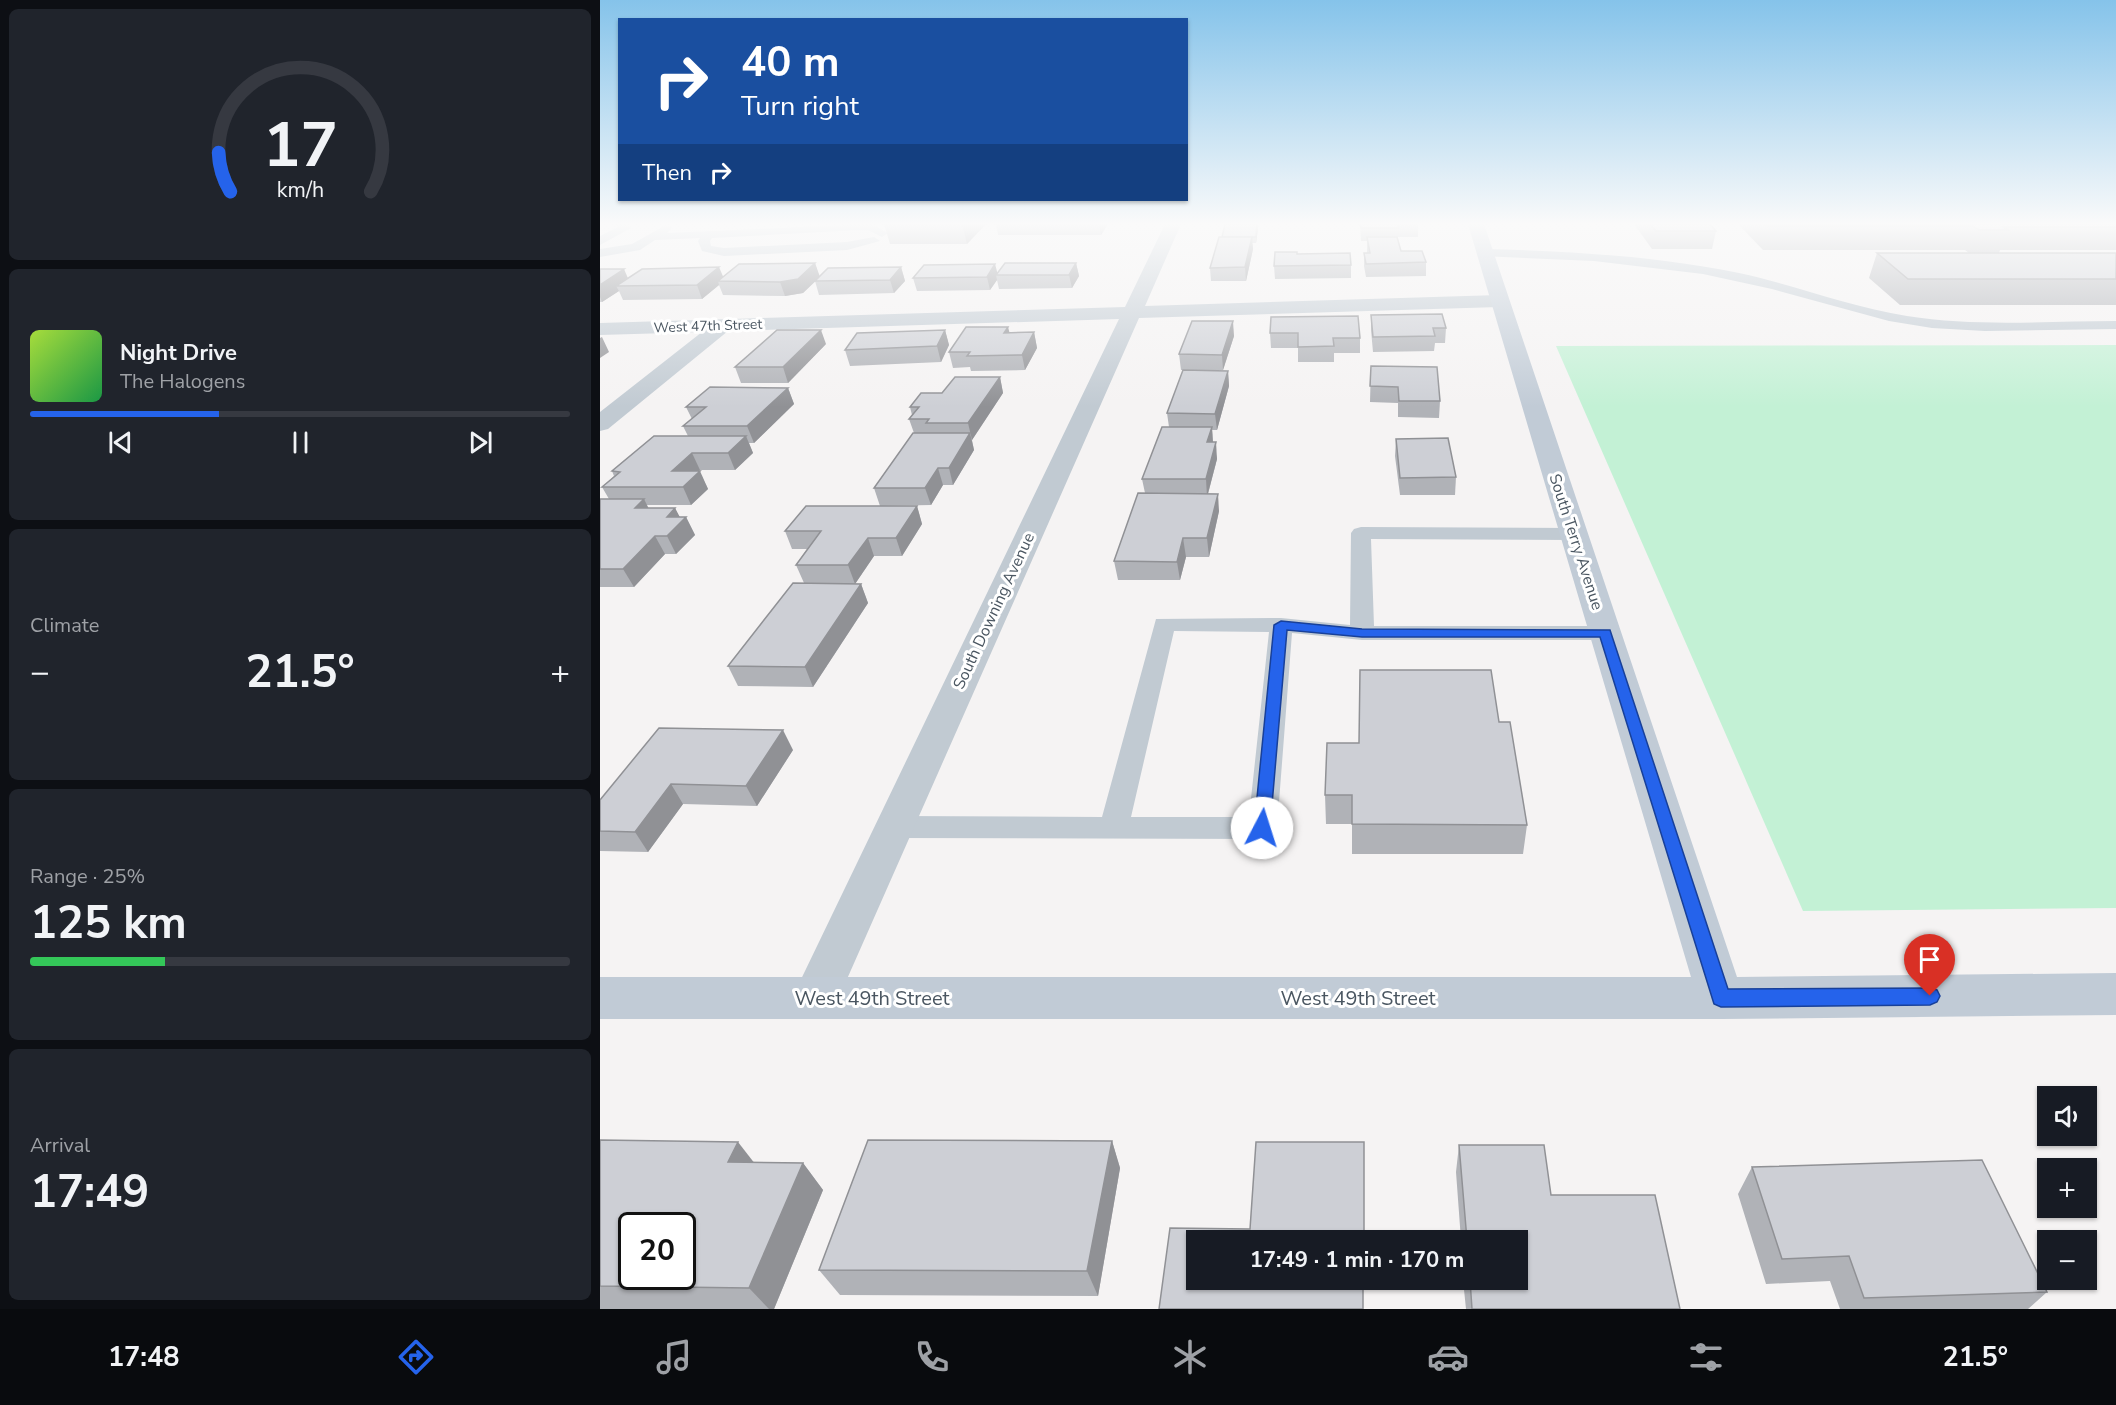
<!DOCTYPE html>
<meta charset="utf-8">
<style>
body{margin:0;font-family:"Nunito Sans",sans-serif;background:#20242c;color:#f1f3f6;height:100vh;display:flex;flex-direction:column;font-size:22px;white-space:nowrap}
*{box-sizing:border-box;margin:0}
p{font-size:20px;color:#9ea1a6}
.icon{flex:none;width:33px;height:33px;fill:none;stroke:currentColor;stroke-width:2;stroke-linecap:round;stroke-linejoin:round}
.map{position:relative;flex:1;overflow:hidden}
.side{display:flex;flex-direction:column;gap:9px;padding:9px;background:#0d0f14;width:600px}
.side>*{flex:none}
.top-card{position:absolute;left:18px;top:18px;width:570px;height:183px;border-radius:0px;box-shadow:0 2px 4px #0004;background:#1a4fa0;color:#fff;overflow:hidden}
.controls{position:absolute;left:1437px;top:1086px;display:grid;gap:12px}
.controls a{display:grid;place-items:center;width:60px;height:60px;border-radius:0px;background:#171b24;box-shadow:0 2px 4px #0004;font-size:30px}
.speed{position:absolute;left:18px;top:1212px;display:flex;gap:12px;font-size:30px;font-weight:700;text-align:center}
.speed>*{display:grid;place-content:center;width:78px;height:78px;border-radius:50%;background:#171b24;box-shadow:0 2px 4px #0004;line-height:1}
.speed .limit{border:3px solid #111;border-radius:9px;background:#fff;color:#111}
.pin{position:absolute;display:grid;place-items:center;width:51px;height:51px;color:#fff;margin:-62px -26px;border-radius:50% 50% 50% 0;rotate:-45deg;box-shadow:0 0 6px #0007}
.pin .icon{rotate:45deg}
.me{position:absolute;width:66px;margin:-33px;rotate:5deg;stroke-linejoin:round;filter:drop-shadow(0 0 4px #0008)}
.turn{display:flex;align-items:center;gap:21px;height:126px;padding:0 24px;font-size:27px}
.turn .icon{width:78px;height:78px;stroke-width:2.5}
.turn b{display:block;font-size:42px;line-height:51px}
.then{display:flex;align-items:center;height:57px;padding:0 24px;background:#0003;gap:12px;font-size:22px}
.big{font-size:45px;font-weight:700;line-height:1.1}
.side .card{flex:1;display:flex;flex-direction:column;justify-content:center;gap:9px;min-width:0;padding:0 21px;border-radius:9px;background:#20242c}
.side .dial{align-items:center;gap:0}
.dial svg{height:156px;overflow:visible;fill:none;stroke:#363941;stroke-width:7;stroke-linecap:round;text-anchor:middle}
.dial text{fill:#f1f3f6;stroke:none}
.song{display:flex;align-items:center;gap:18px}
.cover{width:72px;height:72px;border-radius:9px;background:linear-gradient(135deg,hsl(80 70% 55%),hsl(140 70% 35%))}
.played{height:6px;border-radius:3px;background:linear-gradient(90deg,#2563eb 35%,#363941 35%)}
.keys{display:flex;justify-content:space-around;direction:ltr}
.heat{display:flex;justify-content:space-between;align-items:center;font-size:33px;direction:ltr}
.charge{height:9px;border-radius:4px;background:linear-gradient(90deg,#34c759 25%,#363941 0)}
.trip{position:absolute;left:586px;top:1230px;width:342px;height:60px;border-radius:0px;background:#171b24;box-shadow:0 2px 4px #0004;font-weight:700;line-height:60px;text-align:center}
.dock{display:flex;height:96px;justify-content:space-around;align-items:center;background:#090b0e;color:#9ea1a6}
.dock .icon{width:42px;height:42px}
.dock .current{color:#2563eb}
.dock b{font-size:27px;color:#f1f3f6}
main{display:flex;flex:1;min-height:0}
.map>svg:first-child{display:block}
.green{fill:#c3f1d5}
.lines{fill:none;stroke-linecap:round;stroke-linejoin:round}
.lane{fill:#c1cad2;fill-rule:evenodd}
.street{fill:#c1cad2;fill-rule:evenodd}
.secondary{fill:#c1cbd6;fill-rule:evenodd}
.wall{fill:#b0b2b7}
.shaded-wall{fill:#909195}
.building{fill:#cdcfd5;stroke:#909195;stroke-width:1.5;fill-rule:evenodd}
.route{fill:#2563eb;stroke:#184099;stroke-width:1.5}
.labels{text-anchor:middle;dominant-baseline:central;stroke-width:6;stroke-linejoin:round;paint-order:stroke}
.far-street-label{font-size:14px;fill:#4a5661;stroke:#fff}
.street-label{font-size:16px;fill:#4a5661;stroke:#fff}
.near-street-label{font-size:20px;fill:#4a5661;stroke:#fff}
</style>
<main>
<section class="side">
<div class="card dial"><svg viewBox="0 0 100 80">
<path d="M14 69A42 42 0 1 1 86 69"/>
<path d="M14 69A42 42 0 0 1 8 49" stroke="#2563eb"/>
<text x="50" y="56" font-size="32" font-weight="700">17</text>
<text x="50" y="72" font-size="11">km/h</text>
</svg></div>
<div class="card">
<div class="song"><i class="cover"></i><div><b>Night Drive</b><p>The Halogens</p></div></div>
<div class="played"></div>
<div class="keys"><svg class="icon" aria-label="previous" viewBox="0 0 24 24"><path d="M18 5L8 12l10 7zM5 5v14"/></svg><svg class="icon" aria-label="pause" viewBox="0 0 24 24"><path d="M8 5v14M16 5v14"/></svg><svg class="icon" aria-label="next" viewBox="0 0 24 24"><path d="M6 5l10 7-10 7zM19 5v14"/></svg></div>
</div>
<div class="card"><p>Climate</p>
<div class="heat"><a>−</a><b class="big">21.5°</b><a>+</a></div>
</div>
<div class="card"><p>Range · 25%</p><b class="big">125 km</b><div class="charge"></div></div>
<div class="card"><p>Arrival</p><b class="big">17:49</b></div>
</section>
<div class="map">
<svg width="1516" height="1309" viewBox="0 0 1516 1309">
<rect width="100%" height="100%" fill="#f5f3f3"/>
<path class="green" d="M 1516,345 L 1516,908 L 1203,911 L 956,346 Z"/>
<g class="lines">
<g class="lane">
<path d="M 15,224 L 27,224 L 31,228 L 0,245 L 0,236 L 18,227 Z"/>
<path d="M 271,224 L 288,233 L 282,237 L 268,230 L 258,230 L 112,238 L 110,241 L 111,246 L 124,248 L 247,242 L 274,237 L 280,241 L 247,250 L 124,256 L 102,251 L 98,241 L 100,238 L 55,240 L 40,250 L 0,257 L 0,249 L 32,244 L 66,225 L 72,228 L 67,233 Z"/>
<path d="M 885,249 C 970,251 1055,256 1139,273 C 1195,285 1250,307 1307,316 C 1376,327 1446,321 1516,321 L 1516,329 L 1385,331 L 1332,328 L 1289,321 L 1172,289 L 1103,274 L 994,261 L 881,256 L 879,253 Z"/>
<path d="M 761,527 L 974,528 L 981,530 L 984,534 L 981,538 L 974,540 L 771,539 L 774,626 L 1005,626 L 1013,628 L 1017,633 L 1013,638 L 1005,640 L 762,640 L 692,633 L 677,828 L 672,836 L 662,839 L 294,838 L 284,835 L 279,827 L 284,819 L 294,816 L 502,817 L 556,619 L 681,618 L 750,625 L 751,533 L 754,529 ZM 574,631 L 669,632 L 649,817 L 531,817 Z"/>
</g>
<path class="street" d="M 565,224 L 581,224 L 545,306 L 899,295 L 908,301 L 899,307 L 539,318 L 232,1013 L 215,1019 L 198,1013 L 192,998 L 519,319 L 128,331 L 8,429 L 0,431 L 0,412 L 102,332 L 0,335 L 0,323 L 525,307 Z"/>
<path class="secondary" d="M 868,224 L 884,224 L 1137,977 L 1516,973 L 1516,1015 L 1121,1019 L 0,1019 L 0,977 L 1091,977 Z"/>
</g>
<g class="wall">
<path d="M 284,224 L 386,224 L 367,244 L 290,244 Z"/>
<path d="M 396,224 L 508,224 L 501,235 L 398,235 Z"/>
<path d="M 658,224 L 658,229 L 656,243 L 652,243 L 653,249 L 646,281 L 611,281 L 610,268 L 622,237 Z"/>
<path d="M 760,224 L 818,224 L 818,237 L 798,237 L 798,239 L 801,251 L 826,262 L 826,276 L 766,277 L 764,266 L 764,253 L 767,253 L 767,241 L 761,241 Z"/>
<path d="M 1034,224 L 1110,224 L 1116,231 L 1112,249 L 1052,249 Z"/>
<path d="M 1138,224 L 1516,224 L 1516,250 L 1400,250 L 1399,253 L 1516,253 L 1516,305 L 1300,305 L 1269,278 L 1277,253 L 1369,253 L 1365,250 L 1163,250 Z"/>
<path d="M 697,254 L 751,265 L 751,278 L 675,279 L 674,266 Z"/>
<path d="M 215,263 L 219,276 L 301,267 L 305,281 L 294,293 L 219,295 L 215,281 L 203,293 L 185,296 L 123,295 L 119,285 L 102,299 L 23,300 L 19,291 L 2,302 L 0,302 L 0,269 L 28,278 L 123,277 Z"/>
<path d="M 476,263 L 479,276 L 472,288 L 399,289 L 397,280 L 390,290 L 317,291 L 313,278 L 397,273 Z"/>
<path d="M 771,315 L 846,328 L 845,343 L 835,343 L 834,351 L 773,352 L 771,330 Z"/>
<path d="M 671,317 L 760,338 L 760,353 L 734,353 L 734,362 L 698,362 L 698,348 L 671,348 L 670,333 Z"/>
<path d="M 345,330 L 349,345 L 341,362 L 250,366 L 245,350 Z"/>
<path d="M 434,332 L 437,348 L 425,370 L 371,371 L 370,367 L 353,368 L 349,352 L 410,333 Z"/>
<path d="M 634,336 L 623,370 L 581,370 L 579,354 Z"/>
<path d="M 226,344 L 188,383 L 141,383 L 135,367 Z"/>
<path d="M 771,366 L 840,401 L 839,418 L 798,417 L 798,403 L 770,402 Z"/>
<path d="M 628,371 L 629,386 L 617,430 L 612,430 L 613,442 L 617,459 L 608,494 L 619,511 L 609,557 L 586,557 L 580,580 L 518,580 L 514,561 L 545,493 L 542,479 L 569,427 L 567,413 Z"/>
<path d="M 400,377 L 403,393 L 372,440 L 374,450 L 353,485 L 343,485 L 331,505 L 280,506 L 274,488 L 314,433 L 309,419 L 312,415 L 310,407 L 342,393 Z"/>
<path d="M 188,388 L 194,404 L 154,443 L 149,443 L 153,453 L 135,470 L 100,470 L 99,471 L 108,489 L 91,505 L 46,505 L 48,508 L 75,508 L 79,517 L 86,517 L 95,535 L 76,554 L 65,554 L 34,587 L 0,587 L 0,499 L 9,499 L 2,487 L 14,476 L 12,471 L 88,436 L 83,426 L 92,419 L 86,407 Z"/>
<path d="M 796,439 L 856,477 L 855,495 L 800,495 L 795,456 Z"/>
<path d="M 317,506 L 322,524 L 302,556 L 274,556 L 255,584 L 204,583 L 196,565 L 207,549 L 192,549 L 185,531 Z"/>
<path d="M 261,584 L 268,603 L 213,687 L 138,686 L 128,666 Z"/>
<path d="M 899,722 L 927,825 L 923,854 L 752,854 L 752,824 L 726,824 L 725,795 L 759,743 Z"/>
<path d="M 193,750 L 157,806 L 83,804 L 48,852 L 0,851 L 0,800 Z"/>
<path d="M 0,1140 L 154,1162 L 203,1163 L 223,1190 L 174,1309 L 0,1309 Z"/>
<path d="M 512,1141 L 520,1168 L 498,1296 L 240,1295 L 219,1270 Z"/>
<path d="M 859,1145 L 951,1195 L 1080,1309 L 866,1309 L 863,1280 L 918,1280 L 918,1240 L 861,1240 L 856,1172 Z"/>
<path d="M 1152,1167 L 1447,1292 L 1428,1309 L 1240,1309 L 1230,1281 L 1166,1284 L 1138,1194 Z"/>
</g>
<g class="shaded-wall">
<path d="M 362,224 L 386,224 L 367,244 Z"/>
<path d="M 499,224 L 508,224 L 501,235 Z"/>
<path d="M 658,224 L 658,229 L 656,243 L 656,237 Z"/>
<path d="M 652,237 L 653,249 L 646,281 L 645,267 Z"/>
<path d="M 215,263 L 220,277 L 203,293 L 185,296 L 180,282 Z"/>
<path d="M 476,263 L 479,276 L 472,288 L 469,275 Z"/>
<path d="M 395,264 L 398,275 L 396,275 L 397,280 L 390,290 L 387,277 Z"/>
<path d="M 119,267 L 125,281 L 118,281 L 119,285 L 102,299 L 97,285 Z"/>
<path d="M 301,267 L 305,281 L 294,293 L 290,280 Z"/>
<path d="M 24,269 L 30,283 L 16,286 L 19,291 L 2,302 L 0,297 L 0,285 Z"/>
<path d="M 633,321 L 634,336 L 623,370 L 622,355 Z"/>
<path d="M 408,327 L 412,342 L 404,333 Z"/>
<path d="M 221,330 L 226,344 L 188,383 L 183,367 Z"/>
<path d="M 345,330 L 349,345 L 341,362 L 337,346 Z"/>
<path d="M 434,332 L 437,348 L 425,370 L 422,355 Z"/>
<path d="M 2,337 L 9,352 L 0,358 L 0,338 Z"/>
<path d="M 628,371 L 629,386 L 617,430 L 615,414 Z"/>
<path d="M 400,377 L 403,393 L 372,440 L 368,423 Z"/>
<path d="M 188,388 L 194,404 L 154,443 L 147,426 Z"/>
<path d="M 612,427 L 613,444 L 607,442 Z"/>
<path d="M 370,433 L 374,450 L 353,485 L 349,468 Z"/>
<path d="M 146,436 L 153,453 L 135,470 L 128,453 Z"/>
<path d="M 616,442 L 617,459 L 607,497 L 606,479 Z"/>
<path d="M 92,453 L 100,470 L 82,487 L 72,471 Z"/>
<path d="M 338,468 L 343,485 L 331,505 L 325,488 Z"/>
<path d="M 100,471 L 108,489 L 91,505 L 83,487 Z"/>
<path d="M 618,494 L 619,511 L 609,557 L 607,538 Z"/>
<path d="M 44,499 L 53,517 L 35,508 Z"/>
<path d="M 317,506 L 322,524 L 302,556 L 296,538 Z"/>
<path d="M 75,508 L 82,521 L 86,517 L 95,535 L 76,554 L 67,536 L 67,517 Z"/>
<path d="M 55,536 L 65,554 L 34,587 L 23,569 Z"/>
<path d="M 268,538 L 274,556 L 255,584 L 248,565 Z"/>
<path d="M 583,538 L 586,557 L 580,580 L 577,562 Z"/>
<path d="M 261,584 L 268,603 L 213,687 L 205,667 Z"/>
<path d="M 183,730 L 193,750 L 157,806 L 146,786 Z"/>
<path d="M 71,784 L 83,804 L 48,852 L 35,832 Z"/>
<path d="M 512,1141 L 520,1168 L 498,1296 L 487,1271 Z"/>
<path d="M 138,1142 L 159,1169 L 128,1162 Z"/>
<path d="M 203,1163 L 223,1190 L 174,1309 L 169,1309 L 149,1288 Z"/>
</g>
<g class="building">
<path d="M 625,224 L 657,224 L 656,237 L 622,237 Z"/>
<path d="M 760,224 L 818,224 L 798,224 L 798,228 L 761,228 Z"/>
<path d="M 1050,224 L 1110,224 L 1116,231 L 1056,231 Z"/>
<path d="M 1166,224 L 1516,224 L 1516,227 L 1403,227 L 1408,230 L 1379,230 L 1373,226 L 1168,226 Z"/>
<path d="M 619,237 L 652,237 L 645,267 L 610,268 Z"/>
<path d="M 767,237 L 797,237 L 801,251 L 822,251 L 826,262 L 766,264 L 764,253 L 770,253 Z"/>
<path d="M 675,252 L 697,252 L 697,254 L 750,253 L 751,265 L 674,266 Z"/>
<path d="M 1277,253 L 1516,253 L 1516,279 L 1308,279 Z"/>
<path d="M 215,263 L 198,279 L 180,282 L 118,281 L 139,264 Z"/>
<path d="M 405,263 L 476,263 L 469,275 L 396,275 Z"/>
<path d="M 395,264 L 387,277 L 313,278 L 324,265 Z"/>
<path d="M 119,267 L 97,285 L 16,286 L 42,269 Z"/>
<path d="M 301,267 L 290,280 L 215,281 L 228,268 Z"/>
<path d="M 0,269 L 24,269 L 0,285 Z"/>
<path d="M 842,314 L 846,328 L 833,328 L 835,336 L 773,337 L 771,315 Z"/>
<path d="M 758,316 L 760,338 L 733,338 L 734,346 L 698,347 L 698,333 L 670,333 L 671,317 Z"/>
<path d="M 592,321 L 633,321 L 622,355 L 579,354 Z"/>
<path d="M 366,327 L 408,327 L 404,333 L 434,332 L 422,355 L 367,356 L 370,352 L 349,352 Z"/>
<path d="M 177,330 L 221,330 L 183,367 L 135,367 Z"/>
<path d="M 345,330 L 337,346 L 245,350 L 257,333 Z"/>
<path d="M 771,366 L 837,367 L 840,401 L 799,401 L 798,387 L 770,386 Z"/>
<path d="M 583,370 L 628,371 L 615,414 L 567,413 Z"/>
<path d="M 355,377 L 400,377 L 368,423 L 326,423 L 329,419 L 309,419 L 319,407 L 310,407 L 321,393 L 342,393 Z"/>
<path d="M 110,387 L 188,388 L 147,426 L 83,426 L 106,407 L 86,407 Z"/>
<path d="M 562,427 L 612,427 L 607,442 L 616,442 L 606,479 L 542,479 Z"/>
<path d="M 313,433 L 370,433 L 349,468 L 338,468 L 325,488 L 274,488 Z"/>
<path d="M 54,436 L 146,436 L 128,453 L 92,453 L 72,471 L 100,471 L 83,487 L 2,487 L 20,472 L 12,471 Z"/>
<path d="M 848,438 L 856,477 L 800,478 L 796,439 Z"/>
<path d="M 538,493 L 618,494 L 607,538 L 583,538 L 577,562 L 514,561 Z"/>
<path d="M 0,499 L 44,499 L 35,508 L 75,508 L 67,517 L 86,517 L 67,536 L 55,536 L 23,569 L 0,569 Z"/>
<path d="M 206,506 L 317,506 L 296,538 L 268,538 L 248,565 L 196,565 L 221,531 L 185,531 Z"/>
<path d="M 193,583 L 261,584 L 205,667 L 128,666 Z"/>
<path d="M 760,670 L 891,670 L 899,722 L 910,722 L 927,825 L 752,824 L 752,795 L 725,795 L 727,743 L 759,743 Z"/>
<path d="M 59,728 L 183,730 L 146,786 L 71,784 L 35,832 L 0,831 L 0,800 Z"/>
<path d="M 0,1140 L 138,1142 L 128,1162 L 203,1163 L 149,1288 L 0,1286 ZM 32,1226 L 82,1226 L 82,1276 L 32,1276 Z"/>
<path d="M 268,1140 L 512,1141 L 487,1271 L 219,1270 Z"/>
<path d="M 656,1142 L 764,1142 L 764,1240 L 597,1240 L 597,1280 L 763,1280 L 763,1309 L 559,1309 L 570,1228 L 650,1229 Z"/>
<path d="M 859,1145 L 944,1145 L 951,1195 L 1055,1195 L 1080,1309 L 872,1309 L 870,1280 L 918,1280 L 918,1240 L 867,1240 Z"/>
<path d="M 1382,1160 L 1447,1292 L 1264,1298 L 1249,1256 L 1182,1259 L 1152,1167 Z"/>
</g>
<linearGradient id="sky" x2="0" y2="1"><stop stop-color="#85c3ea"/><stop offset="0.55" stop-color="#fafafa"/><stop offset="1" stop-color="#fafafa" stop-opacity="0"/></linearGradient>
<rect width="1516" height="407" fill="url(#sky)"/>
<path class="route" d="M 681,621 L 762,629 L 1010,630 L 1128,989 L 1330,988 L 1337,990 L 1340,996 L 1337,1002 L 1330,1005 L 1121,1007 L 1114,1004 L 1000,637 L 762,637 L 687,630 L 670,828 L 668,832 L 656,832 L 654,828 L 674,625 Z"/>
<g class="labels">
<g class="far-street-label">
<text transform="translate(108 326) rotate(-2)">West 47th Street</text>
</g>
<g class="street-label">
<text transform="translate(976 542) rotate(72)">South Terry Avenue</text>
<text transform="translate(394 611) rotate(-65)">South Downing Avenue</text>
</g>
<g class="near-street-label">
<text x="272" y="998">West 49th Street</text>
<text x="758" y="998">West 49th Street</text>
</g>
</g>
</svg>
<div class="controls">
<a><svg class="icon" aria-label="sound" viewBox="0 0 24 24"><path d="M4 9h4l5-4v14l-5-4H4zM17 9q2 3 0 6"/></svg></a>
<a>+</a>
<a>−</a>
</div>
<div class="speed"><div class="limit">20</div></div>
<div class="pin" style="left:1330px;top:996px;background:#d93025"><svg class="icon" aria-label="arrive" viewBox="0 0 24 24"><path d="M6 21V4h12l-3 4 3 4H6"/></svg></div>
<svg class="me" style="left:662px;top:828px" viewBox="-20 -20 40 40"><circle r="19" fill="#fff"/><path d="M0-13L10 11 0 6-10 11z" fill="#2563eb"/></svg>
<div class="trip">17:49 · 1 min · 170 m</div>
<div class="top-card">
<div class="turn"><svg class="icon" aria-label="right" viewBox="0 0 24 24"><path d="M7 20v-9h11M14 6l5 5-5 5"/></svg><div><b>40 m</b>Turn right</div></div>
<div class="then">Then<svg class="icon" aria-label="right" viewBox="0 0 24 24"><path d="M7 20v-9h11M14 6l5 5-5 5"/></svg></div>
</div>
</div>
</main>
<nav class="dock">
<b>17:48</b>
<svg class="icon current" aria-label="directions" viewBox="0 0 24 24"><path d="M12 3l9 9-9 9-9-9zM9 14v-3h6M13 9l2 2-2 2"/></svg>
<svg class="icon" aria-label="music" viewBox="0 0 24 24"><path d="M9 18V5l10-2v13"/><circle cx="6" cy="18" r="3"/><circle cx="16" cy="16" r="3"/></svg>
<svg class="icon" aria-label="phone" viewBox="0 0 24 24"><path d="M5 4h4l2 5-3 2q2 4 5 5l2-3 5 2v4C11 20 4 13 5 4z"/></svg>
<svg class="icon" aria-label="climate" viewBox="0 0 24 24"><path d="M12 3v18M4 7l16 10M4 17L20 7"/></svg>
<svg class="icon" aria-label="car" viewBox="0 0 24 24"><path d="M5 17H2v-5l4-1 3-4h7l3 4 3 1v5h-3M9 17h6M6 11h13"/><circle cx="7" cy="17" r="2"/><circle cx="17" cy="17" r="2"/></svg>
<svg class="icon" aria-label="filters" viewBox="0 0 24 24"><path d="M4 7h16M4 17h16"/><circle cx="9" cy="7" r="2"/><circle cx="15" cy="17" r="2"/></svg>
<b>21.5°</b>
</nav>
